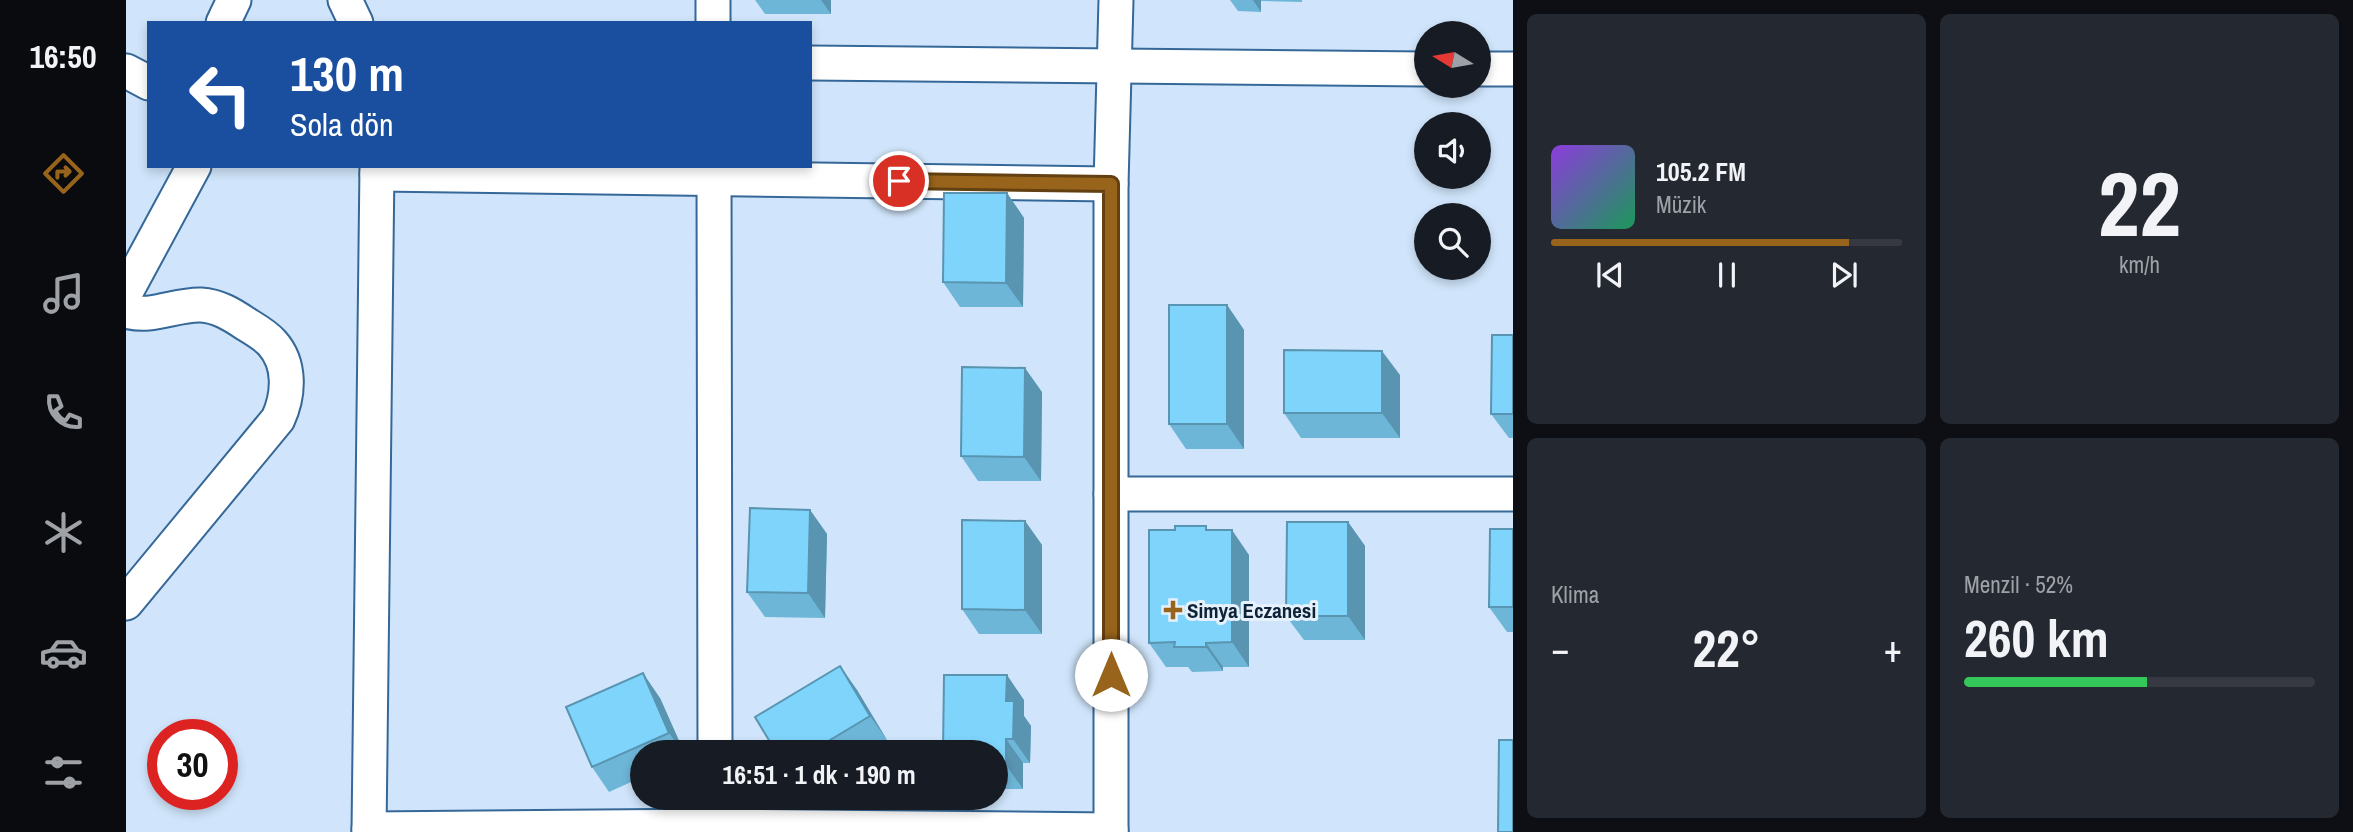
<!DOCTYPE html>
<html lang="tr">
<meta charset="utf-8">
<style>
body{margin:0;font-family:"Archivo Narrow",sans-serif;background:#242831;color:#f1f3f6;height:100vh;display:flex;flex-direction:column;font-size:26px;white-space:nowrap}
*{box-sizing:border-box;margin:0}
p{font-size:23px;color:#9ea1a6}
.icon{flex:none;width:38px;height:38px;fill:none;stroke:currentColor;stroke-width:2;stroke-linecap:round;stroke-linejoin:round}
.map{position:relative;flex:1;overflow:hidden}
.drawer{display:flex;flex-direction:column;gap:14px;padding:14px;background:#0d0f14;width:840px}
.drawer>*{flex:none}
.top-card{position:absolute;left:21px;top:21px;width:665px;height:147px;border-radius:0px;box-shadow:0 4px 10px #0003;background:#1a4fa0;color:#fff;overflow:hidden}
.needle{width:46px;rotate:281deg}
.fabs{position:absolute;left:1288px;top:21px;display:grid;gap:14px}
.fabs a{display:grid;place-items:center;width:77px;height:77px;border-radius:50%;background:#171b24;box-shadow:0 4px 10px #0003;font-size:35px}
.speed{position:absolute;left:21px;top:719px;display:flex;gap:14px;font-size:35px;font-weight:700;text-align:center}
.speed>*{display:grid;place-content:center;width:91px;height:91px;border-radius:50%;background:#171b24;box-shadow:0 4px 10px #0003;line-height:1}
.speed .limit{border:10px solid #d22;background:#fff;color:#111}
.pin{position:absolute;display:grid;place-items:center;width:60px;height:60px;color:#fff;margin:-30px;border:4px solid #fff;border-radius:50%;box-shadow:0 2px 7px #0007}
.me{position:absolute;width:77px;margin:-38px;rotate:0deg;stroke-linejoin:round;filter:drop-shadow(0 0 5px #0008)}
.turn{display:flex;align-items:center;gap:24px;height:147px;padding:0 28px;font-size:32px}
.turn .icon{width:91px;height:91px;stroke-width:2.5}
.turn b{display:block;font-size:49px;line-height:60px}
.big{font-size:52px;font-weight:700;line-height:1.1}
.drawer .widget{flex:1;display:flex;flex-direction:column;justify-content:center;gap:10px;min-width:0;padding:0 24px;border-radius:10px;background:#242831}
.drawer .dial{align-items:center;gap:0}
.dial b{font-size:91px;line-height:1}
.song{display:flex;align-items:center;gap:21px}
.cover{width:84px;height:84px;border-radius:10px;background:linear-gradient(135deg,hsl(270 70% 55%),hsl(150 70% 35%))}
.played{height:7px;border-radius:4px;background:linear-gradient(90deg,#98631a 85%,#363941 85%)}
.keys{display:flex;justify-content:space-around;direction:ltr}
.heat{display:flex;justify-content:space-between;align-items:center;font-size:38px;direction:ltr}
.charge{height:10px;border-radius:5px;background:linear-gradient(90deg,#34c759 52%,#363941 0)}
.drawer .tiles{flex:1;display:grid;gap:14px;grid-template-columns:repeat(2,1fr)}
.trip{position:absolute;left:504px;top:740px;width:378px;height:70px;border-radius:35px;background:#171b24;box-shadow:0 4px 10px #0003;font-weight:700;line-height:70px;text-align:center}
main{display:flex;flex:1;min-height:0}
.tab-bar{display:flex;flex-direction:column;width:126px;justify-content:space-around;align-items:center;background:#090b0e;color:#9ea1a6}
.tab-bar .icon{width:49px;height:49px}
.tab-bar .active{color:#98631a}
.tab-bar b{font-size:32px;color:#f1f3f6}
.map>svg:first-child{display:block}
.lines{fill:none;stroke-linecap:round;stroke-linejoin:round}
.minor-casing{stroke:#356898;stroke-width:37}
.minor{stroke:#fff;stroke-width:33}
.wall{fill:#6db6d8}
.shaded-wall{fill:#5994b0}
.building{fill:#7fd4fb;stroke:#5994b0;stroke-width:2}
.route-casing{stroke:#634011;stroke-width:18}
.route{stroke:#98631a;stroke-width:12}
.poi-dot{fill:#98631a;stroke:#e6f1fc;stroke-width:2.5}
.labels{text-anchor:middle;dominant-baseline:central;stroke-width:6;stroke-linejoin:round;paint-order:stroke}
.poi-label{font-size:21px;font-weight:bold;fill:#0e2337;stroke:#e6f1fc;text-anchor:start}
</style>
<main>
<nav class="tab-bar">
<b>16:50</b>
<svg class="icon active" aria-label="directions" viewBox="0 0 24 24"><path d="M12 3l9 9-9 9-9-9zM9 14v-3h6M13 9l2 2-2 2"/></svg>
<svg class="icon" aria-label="music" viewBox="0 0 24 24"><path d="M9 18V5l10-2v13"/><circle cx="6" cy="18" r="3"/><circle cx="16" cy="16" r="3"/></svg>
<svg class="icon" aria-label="phone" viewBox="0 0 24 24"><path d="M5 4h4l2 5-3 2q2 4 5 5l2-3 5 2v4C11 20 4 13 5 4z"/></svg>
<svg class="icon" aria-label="climate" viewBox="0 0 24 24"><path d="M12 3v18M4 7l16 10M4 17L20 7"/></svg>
<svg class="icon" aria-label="car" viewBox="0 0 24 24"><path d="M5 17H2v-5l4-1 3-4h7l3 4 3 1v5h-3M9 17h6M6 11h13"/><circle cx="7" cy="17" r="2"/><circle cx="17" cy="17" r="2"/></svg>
<svg class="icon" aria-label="filters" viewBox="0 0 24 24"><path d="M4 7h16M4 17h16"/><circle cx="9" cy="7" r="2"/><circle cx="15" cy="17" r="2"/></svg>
</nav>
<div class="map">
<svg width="1387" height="832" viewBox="0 0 1387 832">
<rect width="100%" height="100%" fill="#d0e5fb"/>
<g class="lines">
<defs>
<g id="minor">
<path d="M 219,0 L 230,23"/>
<path d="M 587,0 L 587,23"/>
<path d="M 97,23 L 108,0"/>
<path d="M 684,63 L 1300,69"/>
<path d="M 1353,69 L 1387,69"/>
<path d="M 0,71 L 23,83"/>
<path d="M 588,166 L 589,752"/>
<path d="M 251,174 L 985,184"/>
<path d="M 0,292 L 68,166"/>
<path d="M 0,311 C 25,319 50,304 75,305 C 92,306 105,314 120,324 C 128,329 139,335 146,343 C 165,364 163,395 152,419 L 0,603"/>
<path d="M 985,494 L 1387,494"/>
<path d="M 243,829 L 589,826 L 985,830"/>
<path d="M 243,832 L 251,166"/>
<path d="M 985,832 L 985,184 L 990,0"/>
</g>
</defs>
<use href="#minor" class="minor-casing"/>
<use href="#minor" class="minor"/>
</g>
<g class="wall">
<path d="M 629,0 L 705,0 L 705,14 L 639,14 Z"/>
<path d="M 1079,0 L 1176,0 L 1176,2 L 1135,1 L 1135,12 L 1112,11 L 1104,0 Z"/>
<path d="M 881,193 L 898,218 L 897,307 L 834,307 L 817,282 Z"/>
<path d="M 1101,305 L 1118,330 L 1118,449 L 1060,449 L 1043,424 Z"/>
<path d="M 1387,335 L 1387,438 L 1383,438 L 1365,414 Z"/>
<path d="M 1274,375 L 1274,438 L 1175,438 L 1158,413 Z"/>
<path d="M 916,392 L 915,481 L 852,481 L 835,456 Z"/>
<path d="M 684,510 L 701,534 L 699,618 L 639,617 L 621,592 Z"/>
<path d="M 899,521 L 916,545 L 916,634 L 853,634 L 836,609 Z"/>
<path d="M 1222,522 L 1239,546 L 1239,640 L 1178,640 L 1160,616 Z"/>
<path d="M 1387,529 L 1387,632 L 1381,632 L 1363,607 Z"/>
<path d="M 1084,530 L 1123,555 L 1123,667 L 1097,667 L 1097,671 L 1066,672 L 1062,667 L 1040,667 L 1023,643 Z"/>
<path d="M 714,666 L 731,690 L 761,740 L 741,752 L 650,752 Z"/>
<path d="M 534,698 L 558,752 L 516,752 L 516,777 L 483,792 L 466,767 Z"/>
<path d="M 898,700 L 898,716 L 905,726 L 904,763 L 897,763 L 897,789 L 870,789 L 870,752 Z"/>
</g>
<g class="shaded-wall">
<path d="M 695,0 L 705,0 L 705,14 Z"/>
<path d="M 1127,0 L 1135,0 L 1135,12 Z"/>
<path d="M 881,193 L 898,218 L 897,307 L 880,283 Z"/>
<path d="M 1101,305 L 1118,330 L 1118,449 L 1101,424 Z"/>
<path d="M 1256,351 L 1274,375 L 1274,438 L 1256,413 Z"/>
<path d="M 899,368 L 916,392 L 915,481 L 898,457 Z"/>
<path d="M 684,510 L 701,534 L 699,618 L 682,593 Z"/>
<path d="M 899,521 L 916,545 L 916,634 L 899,610 Z"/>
<path d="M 1222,522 L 1239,546 L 1239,640 L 1222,616 Z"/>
<path d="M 1106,530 L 1123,555 L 1123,667 L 1106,642 Z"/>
<path d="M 1080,643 L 1097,667 L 1097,671 L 1080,647 Z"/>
<path d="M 714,666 L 731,690 L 761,740 L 744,716 Z"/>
<path d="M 517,673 L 534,698 L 558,752 L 557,752 L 543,733 Z"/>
<path d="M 881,675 L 898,700 L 898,716 L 905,726 L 904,763 L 887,739 L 880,701 Z"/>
<path d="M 880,739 L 897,763 L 897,789 L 880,765 Z"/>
</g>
<g class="building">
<path d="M 818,193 L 881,193 L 880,283 L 817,282 Z"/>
<rect x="1043" y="305" width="58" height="119"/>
<path d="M 1366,335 L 1387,335 L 1387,414 L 1365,414 Z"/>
<path d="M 1158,350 L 1256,351 L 1256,413 L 1158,413 Z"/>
<path d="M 836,367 L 899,368 L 898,457 L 835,456 Z"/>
<path d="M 624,508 L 684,510 L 682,593 L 621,592 Z"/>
<path d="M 836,520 L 899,521 L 899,610 L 836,609 Z"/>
<path d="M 1161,522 L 1222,522 L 1222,616 L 1160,616 Z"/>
<path d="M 1049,526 L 1080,526 L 1080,530 L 1106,530 L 1106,642 L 1080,643 L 1080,647 L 1048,647 L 1049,642 L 1023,643 L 1023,530 L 1049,530 Z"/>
<path d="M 1364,529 L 1387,529 L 1387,607 L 1363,607 Z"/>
<path d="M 714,666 L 744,716 L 684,752 L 650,752 L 629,717 Z"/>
<path d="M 517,673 L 543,733 L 466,767 L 440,707 Z"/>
<path d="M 818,675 L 881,675 L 880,701 L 888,701 L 887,739 L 880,739 L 880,765 L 870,765 L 870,752 L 817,752 Z"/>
<path d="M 1373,740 L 1387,740 L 1387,832 L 1372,832 Z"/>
</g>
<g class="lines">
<defs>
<path id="route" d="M 773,181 L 985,184 L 985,675"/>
</defs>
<use href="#route" class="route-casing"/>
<use href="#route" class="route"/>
</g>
<path class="poi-dot" d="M1043.5 599.5h7v7h7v7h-7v7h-7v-7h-7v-7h7z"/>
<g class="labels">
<g class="poi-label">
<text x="1061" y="610">Simya Eczanesi</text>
</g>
</g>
</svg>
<div class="fabs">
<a><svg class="needle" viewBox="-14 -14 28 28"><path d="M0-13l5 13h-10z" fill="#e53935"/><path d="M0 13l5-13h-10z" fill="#9ea1a6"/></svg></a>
<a><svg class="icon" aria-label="sound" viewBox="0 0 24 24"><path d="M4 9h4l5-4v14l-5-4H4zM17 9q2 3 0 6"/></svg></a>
<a><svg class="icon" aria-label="search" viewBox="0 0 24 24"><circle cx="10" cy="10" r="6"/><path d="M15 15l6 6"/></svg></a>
</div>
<div class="speed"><div class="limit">30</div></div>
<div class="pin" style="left:773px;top:181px;background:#d93025"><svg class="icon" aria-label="arrive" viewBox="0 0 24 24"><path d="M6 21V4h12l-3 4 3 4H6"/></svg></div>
<svg class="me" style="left:985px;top:675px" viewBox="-20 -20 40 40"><circle r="19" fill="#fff"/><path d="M0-13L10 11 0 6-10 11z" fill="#98631a"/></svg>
<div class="trip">16:51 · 1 dk · 190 m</div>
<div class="top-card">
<div class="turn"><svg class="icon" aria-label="left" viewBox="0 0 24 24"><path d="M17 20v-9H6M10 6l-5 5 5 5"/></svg><div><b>130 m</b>Sola dön</div></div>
</div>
</div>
<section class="drawer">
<div class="tiles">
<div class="widget">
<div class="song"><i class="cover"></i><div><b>105.2 FM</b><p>Müzik</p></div></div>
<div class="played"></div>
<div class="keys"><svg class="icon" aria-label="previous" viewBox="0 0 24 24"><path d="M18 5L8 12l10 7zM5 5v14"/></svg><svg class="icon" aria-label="pause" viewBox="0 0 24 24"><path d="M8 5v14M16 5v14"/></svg><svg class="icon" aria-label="next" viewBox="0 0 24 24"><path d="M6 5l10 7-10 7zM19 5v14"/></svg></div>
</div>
<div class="widget dial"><b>22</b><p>km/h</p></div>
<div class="widget"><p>Klima</p>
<div class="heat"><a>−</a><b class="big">22°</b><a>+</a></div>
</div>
<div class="widget"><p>Menzil · 52%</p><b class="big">260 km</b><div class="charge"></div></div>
</div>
</section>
</main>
